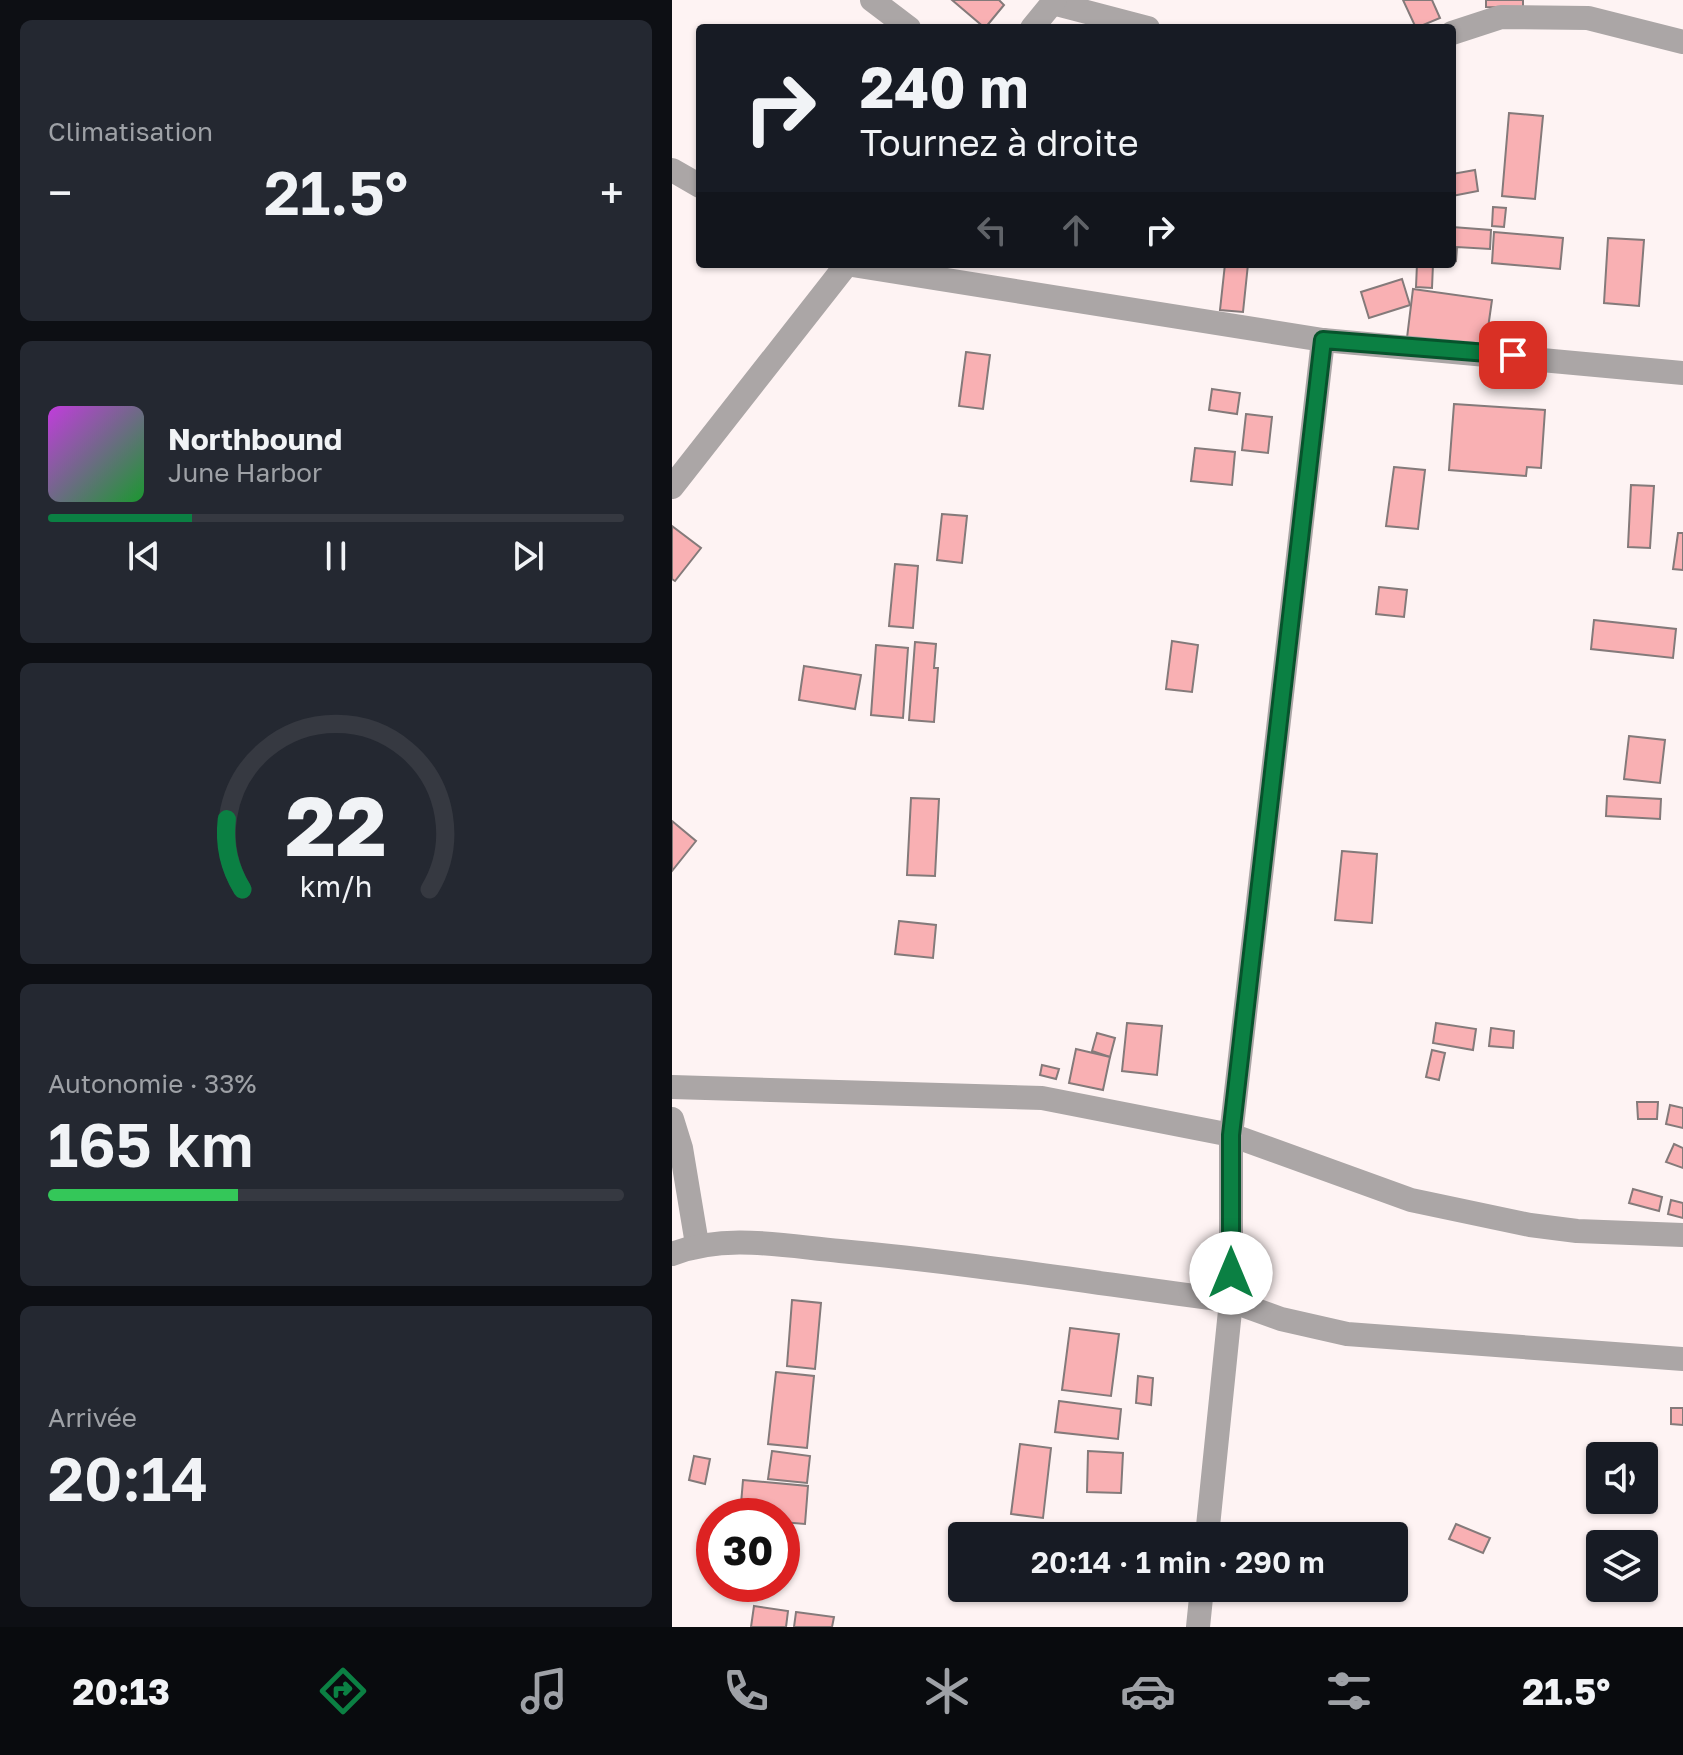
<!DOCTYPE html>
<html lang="fr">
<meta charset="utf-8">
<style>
body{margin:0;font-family:"Golos Text",sans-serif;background:#242831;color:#f1f3f6;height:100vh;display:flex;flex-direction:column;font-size:30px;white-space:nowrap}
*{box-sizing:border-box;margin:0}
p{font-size:26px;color:#9ea1a6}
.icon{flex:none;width:44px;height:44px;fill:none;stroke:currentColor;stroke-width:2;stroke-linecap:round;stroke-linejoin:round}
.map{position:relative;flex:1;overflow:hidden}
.side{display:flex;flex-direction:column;gap:20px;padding:20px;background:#0d0f14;width:672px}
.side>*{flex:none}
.hud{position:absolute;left:24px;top:24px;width:760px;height:244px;border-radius:8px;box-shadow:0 2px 6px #0004;background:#171b24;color:#f1f3f6;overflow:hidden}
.controls{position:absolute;left:914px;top:1442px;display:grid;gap:16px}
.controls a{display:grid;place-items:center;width:72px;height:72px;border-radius:8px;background:#171b24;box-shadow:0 2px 6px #0004;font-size:40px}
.speed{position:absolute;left:24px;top:1498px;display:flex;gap:16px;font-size:40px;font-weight:700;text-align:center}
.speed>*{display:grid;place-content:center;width:104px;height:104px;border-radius:50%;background:#171b24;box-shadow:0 2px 6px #0004;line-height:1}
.speed .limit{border:12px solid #d22;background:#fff;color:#111}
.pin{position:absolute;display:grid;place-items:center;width:68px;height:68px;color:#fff;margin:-34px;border-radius:16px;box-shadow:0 4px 12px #0006}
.me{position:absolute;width:88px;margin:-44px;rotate:0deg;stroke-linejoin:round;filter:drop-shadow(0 0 6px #0008)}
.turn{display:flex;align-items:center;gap:28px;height:168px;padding:0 32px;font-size:36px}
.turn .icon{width:104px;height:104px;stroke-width:2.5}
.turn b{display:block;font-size:56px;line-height:68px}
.lanes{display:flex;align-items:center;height:76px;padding:0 32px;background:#0003;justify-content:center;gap:40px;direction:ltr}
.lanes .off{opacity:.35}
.big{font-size:60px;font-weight:600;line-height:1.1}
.side .card{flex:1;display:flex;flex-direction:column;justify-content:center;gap:12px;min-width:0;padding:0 28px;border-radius:12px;background:#242831}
.side .dial{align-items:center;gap:0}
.dial svg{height:208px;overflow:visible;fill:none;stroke:#363941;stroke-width:7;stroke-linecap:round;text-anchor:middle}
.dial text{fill:#f1f3f6;stroke:none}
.song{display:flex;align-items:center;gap:24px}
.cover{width:96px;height:96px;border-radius:12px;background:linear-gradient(135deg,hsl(290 70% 55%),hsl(130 70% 35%))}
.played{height:8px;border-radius:4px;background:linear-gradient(90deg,#0b8043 25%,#363941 25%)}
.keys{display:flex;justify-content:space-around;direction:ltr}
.heat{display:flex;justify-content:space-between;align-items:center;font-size:44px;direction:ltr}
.charge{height:12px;border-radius:6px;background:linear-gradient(90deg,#34c759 33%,#363941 0)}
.trip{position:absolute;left:276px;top:1522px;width:460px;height:80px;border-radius:8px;background:#171b24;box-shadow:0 2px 6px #0004;font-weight:600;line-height:80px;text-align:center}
.tabs{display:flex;height:128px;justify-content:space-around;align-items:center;background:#090b0e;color:#9ea1a6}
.tabs .icon{width:56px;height:56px}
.tabs .active{color:#0b8043}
.tabs b{font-size:36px;color:#f1f3f6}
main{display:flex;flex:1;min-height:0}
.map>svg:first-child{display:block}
.building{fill:#f9b0b3;stroke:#847a7a;stroke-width:2}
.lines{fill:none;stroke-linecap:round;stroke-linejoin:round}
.minor{stroke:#aba6a6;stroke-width:24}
.route-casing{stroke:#07532c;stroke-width:20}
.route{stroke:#0b8043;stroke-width:14}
</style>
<main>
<section class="side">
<div class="card"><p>Climatisation</p>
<div class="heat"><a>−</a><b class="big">21.5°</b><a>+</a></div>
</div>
<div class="card">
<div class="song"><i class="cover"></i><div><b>Northbound</b><p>June Harbor</p></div></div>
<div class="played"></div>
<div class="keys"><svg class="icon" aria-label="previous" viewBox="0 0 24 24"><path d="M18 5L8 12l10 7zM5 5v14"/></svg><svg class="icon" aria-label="pause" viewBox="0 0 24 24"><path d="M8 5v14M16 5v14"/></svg><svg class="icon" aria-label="next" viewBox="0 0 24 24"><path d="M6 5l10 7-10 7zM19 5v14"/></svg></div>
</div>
<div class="card dial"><svg viewBox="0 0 100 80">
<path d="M14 69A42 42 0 1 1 86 69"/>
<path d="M14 69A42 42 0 0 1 8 42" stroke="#0b8043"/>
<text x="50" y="56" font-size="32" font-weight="700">22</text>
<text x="50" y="72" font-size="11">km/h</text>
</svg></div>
<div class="card"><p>Autonomie · 33%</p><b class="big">165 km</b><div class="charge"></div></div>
<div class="card"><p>Arrivée</p><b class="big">20:14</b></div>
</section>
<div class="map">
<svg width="1011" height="1627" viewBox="0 0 1011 1627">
<rect width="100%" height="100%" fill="#fef3f3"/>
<g class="building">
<path d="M 280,0 L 327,0 L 332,5 L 313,28 Z"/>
<path d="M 731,0 L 760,0 L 768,18 L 744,28 Z"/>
<path d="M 814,0 L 851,0 L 851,8 L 814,7 Z"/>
<path d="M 837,113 L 871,116 L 863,199 L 830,196 Z"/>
<path d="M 803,170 L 806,191 L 780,196 L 780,174 Z"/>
<path d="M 821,207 L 834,208 L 832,227 L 820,226 Z"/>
<path d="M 780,227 L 819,230 L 818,249 L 785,247 L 784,261 L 780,260 Z"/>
<path d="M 822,232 L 891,238 L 888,269 L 820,263 Z"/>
<path d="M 936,238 L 972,240 L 967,306 L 932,303 Z"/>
<path d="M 553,264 L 576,264 L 571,312 L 548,310 Z"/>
<path d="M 745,264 L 761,264 L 760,288 L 744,287 Z"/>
<path d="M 730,279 L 738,305 L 697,318 L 689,292 Z"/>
<path d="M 741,289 L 820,300 L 813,349 L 735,338 Z"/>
<path d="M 294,352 L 318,355 L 311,409 L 287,406 Z"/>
<path d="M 540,389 L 568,393 L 565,414 L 537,410 Z"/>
<path d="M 782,404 L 873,410 L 869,468 L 855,467 L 854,476 L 777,470 Z"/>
<path d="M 574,414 L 600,417 L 596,453 L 570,450 Z"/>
<path d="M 523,448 L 563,452 L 560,485 L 519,481 Z"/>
<path d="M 722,467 L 753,470 L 746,529 L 714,526 Z"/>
<path d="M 959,485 L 982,486 L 978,548 L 956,547 Z"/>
<path d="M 270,514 L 295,516 L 290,563 L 265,560 Z"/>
<path d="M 0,526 L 29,548 L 3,581 L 0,579 Z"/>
<path d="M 1006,533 L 1011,533 L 1011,570 L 1001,569 Z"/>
<path d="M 223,564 L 246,566 L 241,628 L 217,626 Z"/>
<path d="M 707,587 L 735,590 L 732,617 L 704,614 Z"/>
<path d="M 922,620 L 1004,629 L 1001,658 L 919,649 Z"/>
<path d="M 500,641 L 526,645 L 520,692 L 494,689 Z"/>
<path d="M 243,642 L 264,644 L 262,668 L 266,668 L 262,722 L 237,720 Z"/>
<path d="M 204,645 L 236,648 L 231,718 L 199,715 Z"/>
<path d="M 132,666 L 189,675 L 183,709 L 127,700 Z"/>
<path d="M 957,736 L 993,740 L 988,783 L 952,779 Z"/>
<path d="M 935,796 L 989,799 L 988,819 L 934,816 Z"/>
<path d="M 239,798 L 267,799 L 263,876 L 235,875 Z"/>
<path d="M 0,821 L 24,841 L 0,871 Z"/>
<path d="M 670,851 L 705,854 L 700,923 L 663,920 Z"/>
<path d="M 227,921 L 264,925 L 261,958 L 223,954 Z"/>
<path d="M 455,1023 L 490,1026 L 485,1075 L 450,1071 Z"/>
<path d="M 764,1023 L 804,1029 L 801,1050 L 761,1043 Z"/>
<path d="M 819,1028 L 842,1031 L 841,1048 L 817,1046 Z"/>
<path d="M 425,1033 L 443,1038 L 438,1057 L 420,1051 Z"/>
<path d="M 404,1049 L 438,1057 L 431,1090 L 397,1083 Z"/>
<path d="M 760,1050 L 773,1053 L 767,1080 L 754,1077 Z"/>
<path d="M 370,1065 L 387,1069 L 384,1079 L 368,1075 Z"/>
<path d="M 965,1102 L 986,1102 L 985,1119 L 966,1119 Z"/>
<path d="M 998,1105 L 1011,1108 L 1011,1128 L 994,1124 Z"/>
<path d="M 1002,1144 L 1011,1148 L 1011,1168 L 994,1162 Z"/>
<path d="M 961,1189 L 990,1197 L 987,1211 L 957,1203 Z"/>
<path d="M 999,1200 L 1011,1203 L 1011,1218 L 996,1214 Z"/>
<path d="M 120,1300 L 149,1303 L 143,1369 L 115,1366 Z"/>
<path d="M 398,1328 L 447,1334 L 439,1396 L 390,1390 Z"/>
<path d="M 104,1372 L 142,1376 L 135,1448 L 96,1444 Z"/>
<path d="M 466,1376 L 481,1378 L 479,1405 L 464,1403 Z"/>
<path d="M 387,1401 L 449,1409 L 446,1439 L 383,1432 Z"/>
<path d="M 999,1408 L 1011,1408 L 1011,1425 L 999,1424 Z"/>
<path d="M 348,1444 L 379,1448 L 371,1518 L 339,1514 Z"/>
<path d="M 100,1451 L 138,1456 L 135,1483 L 96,1479 Z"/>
<path d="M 416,1451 L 451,1453 L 449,1493 L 415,1492 Z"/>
<path d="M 22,1456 L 38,1459 L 33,1484 L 17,1480 Z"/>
<path d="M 71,1480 L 136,1486 L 133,1524 L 110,1522 L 110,1516 L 68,1516 Z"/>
<path d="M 784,1524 L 818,1538 L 811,1553 L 777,1539 Z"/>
<path d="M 379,1532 L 454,1536 L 379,1536 Z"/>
<path d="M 82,1606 L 116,1611 L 114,1627 L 79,1627 Z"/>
<path d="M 124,1612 L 162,1617 L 160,1627 L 122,1627 Z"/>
</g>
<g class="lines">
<g class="minor">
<path d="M 200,0 L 237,28"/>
<path d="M 380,3 L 476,28"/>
<path d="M 360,28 L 383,0"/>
<path d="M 780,33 L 829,17 L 916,18 L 1011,42"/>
<path d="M 0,170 L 28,186"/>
<path d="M 174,264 L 651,340 L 1011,373"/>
<path d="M 0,487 L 175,264"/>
<path d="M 0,1087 L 370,1098 L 559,1135 L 739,1200 L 858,1225 L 905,1231 L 1011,1235"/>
<path d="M 0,1119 L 9,1148 L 25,1244"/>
<path d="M 0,1254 C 54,1233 112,1246 168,1251 C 299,1263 429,1284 559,1301 L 609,1319 L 675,1334 L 1011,1359"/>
<path d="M 535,1536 L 559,1301 L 559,1135 L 651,340"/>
<path d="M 526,1627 L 530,1588"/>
</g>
</g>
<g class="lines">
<defs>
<path id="route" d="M 559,1273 L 559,1135 L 651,340 L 841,355"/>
</defs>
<use href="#route" class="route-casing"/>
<use href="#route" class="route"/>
</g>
</svg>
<div class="controls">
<a><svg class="icon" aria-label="sound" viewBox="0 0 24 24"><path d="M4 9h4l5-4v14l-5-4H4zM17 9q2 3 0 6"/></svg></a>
<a><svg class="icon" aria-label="layers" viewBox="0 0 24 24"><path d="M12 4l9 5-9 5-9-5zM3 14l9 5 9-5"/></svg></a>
</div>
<div class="speed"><div class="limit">30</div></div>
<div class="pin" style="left:841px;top:355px;background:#d93025"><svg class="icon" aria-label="arrive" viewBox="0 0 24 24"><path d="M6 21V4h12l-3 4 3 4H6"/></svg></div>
<svg class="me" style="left:559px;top:1273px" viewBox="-20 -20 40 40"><circle r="19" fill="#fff"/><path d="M0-13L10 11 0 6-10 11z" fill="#0b8043"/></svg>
<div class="trip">20:14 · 1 min · 290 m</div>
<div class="hud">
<div class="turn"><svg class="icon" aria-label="right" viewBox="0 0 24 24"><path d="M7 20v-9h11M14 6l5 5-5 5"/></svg><div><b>240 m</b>Tournez à droite</div></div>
<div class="lanes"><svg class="icon off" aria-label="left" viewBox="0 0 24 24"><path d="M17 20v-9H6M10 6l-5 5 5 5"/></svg><svg class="icon off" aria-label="ahead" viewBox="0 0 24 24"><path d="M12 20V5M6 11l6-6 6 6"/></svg><svg class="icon" aria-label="right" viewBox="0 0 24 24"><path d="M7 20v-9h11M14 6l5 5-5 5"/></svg></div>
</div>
</div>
</main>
<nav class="tabs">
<b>20:13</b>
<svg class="icon active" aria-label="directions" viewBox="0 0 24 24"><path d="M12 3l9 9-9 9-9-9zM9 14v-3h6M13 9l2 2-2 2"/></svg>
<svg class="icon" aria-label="music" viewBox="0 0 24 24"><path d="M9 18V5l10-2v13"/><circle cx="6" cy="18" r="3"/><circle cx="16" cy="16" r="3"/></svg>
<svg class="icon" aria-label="phone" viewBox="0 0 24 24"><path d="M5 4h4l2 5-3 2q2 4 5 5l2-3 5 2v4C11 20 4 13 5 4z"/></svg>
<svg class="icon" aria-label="climate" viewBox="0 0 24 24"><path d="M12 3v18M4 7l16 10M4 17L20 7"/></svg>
<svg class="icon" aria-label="car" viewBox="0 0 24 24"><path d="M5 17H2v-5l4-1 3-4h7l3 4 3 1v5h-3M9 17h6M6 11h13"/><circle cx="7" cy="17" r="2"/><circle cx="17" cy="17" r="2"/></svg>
<svg class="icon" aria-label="filters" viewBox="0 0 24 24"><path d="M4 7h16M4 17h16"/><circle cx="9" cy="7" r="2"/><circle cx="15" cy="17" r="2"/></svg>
<b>21.5°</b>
</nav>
